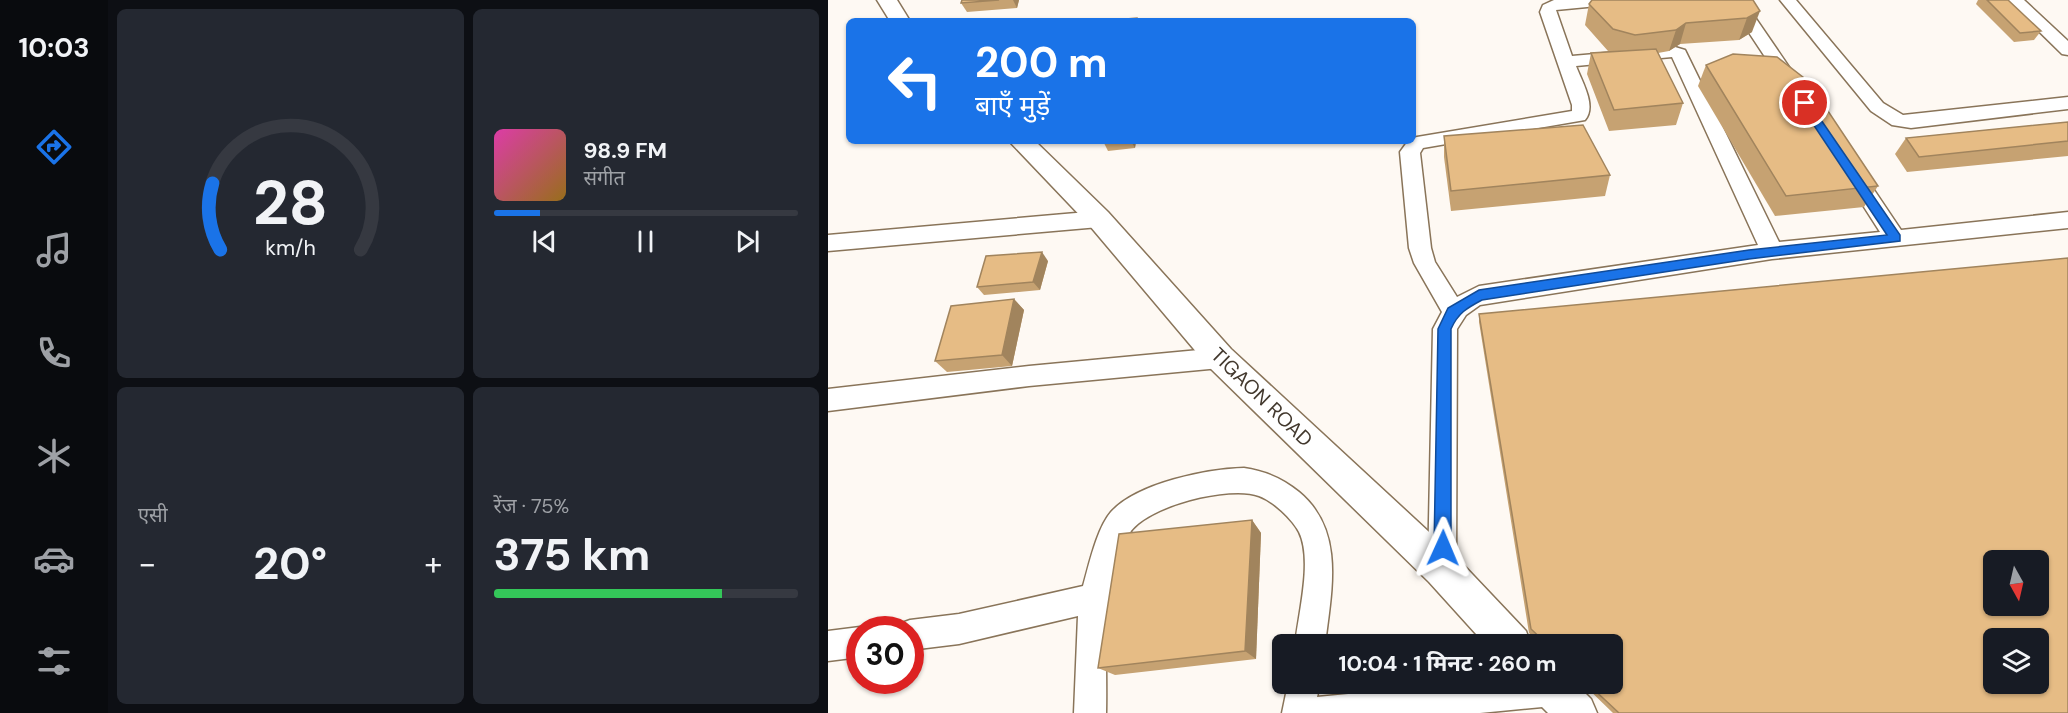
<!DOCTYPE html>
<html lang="hi">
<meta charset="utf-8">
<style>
body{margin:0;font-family:"DM Sans","Noto Sans Devanagari",sans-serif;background:#242831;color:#f1f3f6;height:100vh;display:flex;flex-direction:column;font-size:22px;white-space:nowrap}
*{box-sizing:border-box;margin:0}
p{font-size:20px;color:#9ea1a6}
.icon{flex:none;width:33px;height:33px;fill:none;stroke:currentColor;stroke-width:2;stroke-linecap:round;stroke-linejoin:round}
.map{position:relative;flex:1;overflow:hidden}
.panel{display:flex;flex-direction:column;gap:9px;padding:9px;background:#0d0f14;width:720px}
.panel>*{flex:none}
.guide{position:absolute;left:18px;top:18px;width:570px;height:126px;border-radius:9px;box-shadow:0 2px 4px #0004;background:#1a73e8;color:#fff;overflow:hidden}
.needle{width:39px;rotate:172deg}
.buttons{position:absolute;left:1155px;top:550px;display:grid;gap:12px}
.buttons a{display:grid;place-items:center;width:66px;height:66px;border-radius:9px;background:#171b24;box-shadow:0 2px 4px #0004;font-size:30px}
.speed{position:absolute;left:18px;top:616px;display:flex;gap:12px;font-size:30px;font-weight:700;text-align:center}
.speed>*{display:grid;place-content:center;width:78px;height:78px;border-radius:50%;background:#171b24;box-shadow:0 2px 4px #0004;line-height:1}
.speed .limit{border:9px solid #d22;background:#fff;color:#111}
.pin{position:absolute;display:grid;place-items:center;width:51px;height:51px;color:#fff;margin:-26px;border:3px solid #fff;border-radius:50%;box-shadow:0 2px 6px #0007}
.me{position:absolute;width:66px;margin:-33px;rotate:1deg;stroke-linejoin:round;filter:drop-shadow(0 0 4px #0008)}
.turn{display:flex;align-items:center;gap:21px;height:126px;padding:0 30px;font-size:27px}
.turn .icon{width:78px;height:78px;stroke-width:2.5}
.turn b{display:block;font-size:42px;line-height:51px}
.big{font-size:45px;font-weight:700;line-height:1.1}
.panel .widget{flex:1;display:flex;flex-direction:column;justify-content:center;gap:9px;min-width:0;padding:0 21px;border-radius:9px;background:#242831}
.panel .dial{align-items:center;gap:0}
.dial svg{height:156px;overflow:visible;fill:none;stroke:#363941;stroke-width:7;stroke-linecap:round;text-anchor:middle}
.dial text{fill:#f1f3f6;stroke:none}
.song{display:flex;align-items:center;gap:18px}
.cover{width:72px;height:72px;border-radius:9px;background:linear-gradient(135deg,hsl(320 70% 55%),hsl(40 70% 35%))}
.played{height:6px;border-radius:3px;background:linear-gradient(90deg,#1a73e8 15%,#363941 15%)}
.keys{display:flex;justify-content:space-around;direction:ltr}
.heat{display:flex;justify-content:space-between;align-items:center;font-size:33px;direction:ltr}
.charge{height:9px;border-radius:4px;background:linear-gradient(90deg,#34c759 75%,#363941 0)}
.panel .tiles{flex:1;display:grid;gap:9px;grid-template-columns:repeat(2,1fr)}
.trip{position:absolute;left:444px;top:634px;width:351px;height:60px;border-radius:9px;background:#171b24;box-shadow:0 2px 4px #0004;font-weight:700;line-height:60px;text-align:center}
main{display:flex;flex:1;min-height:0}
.tab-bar{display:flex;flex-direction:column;width:108px;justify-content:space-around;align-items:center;background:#090b0e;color:#9ea1a6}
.tab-bar .icon{width:42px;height:42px}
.tab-bar .selected{color:#1a73e8}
.tab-bar b{font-size:27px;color:#f1f3f6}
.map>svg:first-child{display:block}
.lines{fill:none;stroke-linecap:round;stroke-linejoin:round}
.minor-casing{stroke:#897459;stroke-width:3}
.tertiary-casing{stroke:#897459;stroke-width:3}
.minor{fill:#fff;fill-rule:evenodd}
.tertiary{fill:#fff;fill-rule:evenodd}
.wall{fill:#c6a272}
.shaded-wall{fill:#a1845d}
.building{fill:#e6bc85;stroke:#a1845d;stroke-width:1.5;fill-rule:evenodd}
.route{fill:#1a73e8;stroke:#114b97;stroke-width:1.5}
.labels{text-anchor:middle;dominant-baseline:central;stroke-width:4.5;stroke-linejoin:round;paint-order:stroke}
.street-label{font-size:20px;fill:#43392e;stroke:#fff}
</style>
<main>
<nav class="tab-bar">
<b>10:03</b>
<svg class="icon selected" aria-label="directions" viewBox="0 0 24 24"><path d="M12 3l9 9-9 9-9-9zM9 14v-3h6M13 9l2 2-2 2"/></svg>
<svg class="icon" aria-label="music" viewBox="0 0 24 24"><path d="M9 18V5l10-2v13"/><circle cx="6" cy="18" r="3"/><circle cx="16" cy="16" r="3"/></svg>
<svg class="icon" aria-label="phone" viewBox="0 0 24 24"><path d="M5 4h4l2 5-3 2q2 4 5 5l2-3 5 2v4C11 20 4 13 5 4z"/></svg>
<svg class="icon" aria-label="climate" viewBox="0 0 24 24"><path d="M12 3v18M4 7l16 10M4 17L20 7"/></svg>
<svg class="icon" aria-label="car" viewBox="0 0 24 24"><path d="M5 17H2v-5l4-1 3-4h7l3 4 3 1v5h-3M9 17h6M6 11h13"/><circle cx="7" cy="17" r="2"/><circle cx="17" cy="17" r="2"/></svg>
<svg class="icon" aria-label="filters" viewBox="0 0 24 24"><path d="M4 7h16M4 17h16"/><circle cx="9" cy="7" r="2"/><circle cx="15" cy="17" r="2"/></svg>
</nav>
<section class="panel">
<div class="tiles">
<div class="widget dial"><svg viewBox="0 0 100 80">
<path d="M14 69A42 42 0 1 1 86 69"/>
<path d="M14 69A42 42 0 0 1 10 35" stroke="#1a73e8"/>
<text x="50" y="56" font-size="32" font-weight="700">28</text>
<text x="50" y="72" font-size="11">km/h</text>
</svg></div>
<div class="widget">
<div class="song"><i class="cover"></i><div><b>98.9 FM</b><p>संगीत</p></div></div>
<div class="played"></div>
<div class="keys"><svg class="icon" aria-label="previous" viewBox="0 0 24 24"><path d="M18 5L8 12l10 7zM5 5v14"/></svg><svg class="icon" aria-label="pause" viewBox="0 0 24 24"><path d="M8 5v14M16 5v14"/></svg><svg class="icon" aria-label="next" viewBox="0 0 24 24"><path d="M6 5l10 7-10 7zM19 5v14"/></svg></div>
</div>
<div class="widget"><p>एसी</p>
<div class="heat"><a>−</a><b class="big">20°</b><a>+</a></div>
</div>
<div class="widget"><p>रेंज · 75%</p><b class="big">375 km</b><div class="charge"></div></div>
</div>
</section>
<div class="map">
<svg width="1240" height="713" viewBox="0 0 1240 713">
<rect width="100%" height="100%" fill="#fef9f3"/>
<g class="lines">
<defs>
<g id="minor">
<path d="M 726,0 L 788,0 L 780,5 L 728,10 L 744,56 L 847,47 L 857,50 L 951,242 L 1052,232 L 1013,171 L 1016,166 L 1023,164 L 1030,166 L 1073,230 L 1240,212 L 1240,228 L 944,259 L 652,305 L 638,315 L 629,329 L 628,569 L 624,579 L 614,583 L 604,579 L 600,569 L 605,329 L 614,312 L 586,263 L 581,248 L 572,152 L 580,141 L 585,141 L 585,138 L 589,137 L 744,111 L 744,105 L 712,12 L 715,5 ZM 844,57 L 930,245 L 651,286 L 629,297 L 607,262 L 603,248 L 592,153 L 595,148 L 757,120 C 769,106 754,82 748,66 Z"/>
<path d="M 895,0 L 912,0 L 920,7 L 972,83 L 969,87 L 957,87 L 908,13 Z"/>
<path d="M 952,0 L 968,0 L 1055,103 L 1075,115 L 1240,97 L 1240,109 L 1083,128 L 1064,125 L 1043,111 Z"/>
<path d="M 1179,0 L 1196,0 L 1240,41 L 1240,55 L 1234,54 Z"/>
<path d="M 271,211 L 278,214 L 281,219 L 278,224 L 271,227 L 0,251 L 0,235 Z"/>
<path d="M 392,348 L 400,351 L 404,358 L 400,365 L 392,368 L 201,386 L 0,411 L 0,389 L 201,366 Z"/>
<path d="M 416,468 C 437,471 454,478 471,492 C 518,531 503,592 497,645 L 467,645 C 470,615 485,560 471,532 C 464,519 445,501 431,496 C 402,485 317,506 301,534 C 295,543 293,554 290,564 C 287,575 282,588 281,599 C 276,636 279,676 278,713 L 246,713 L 250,616 L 131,644 L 82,650 L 82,630 L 69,630 L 71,624 L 82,620 L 131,614 L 255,586 C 261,565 269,528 283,512 C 309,483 379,469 416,468 Z"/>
<path d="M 32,627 L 40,630 L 32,630 L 32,657 L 0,661 L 0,631 Z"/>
<path d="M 460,684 L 492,684 L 489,697 L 624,684 L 738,684 L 741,690 L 736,701 L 725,706 L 652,713 L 454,713 Z"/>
</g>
<g id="tertiary">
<path d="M 49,0 L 69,0 L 82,21 L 62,21 Z"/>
<path d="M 181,141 L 207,141 L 280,212 L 403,349 L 627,556 L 698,631 L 703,645 L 658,645 L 601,582 L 381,367 L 262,226 Z"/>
<path d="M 699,684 L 748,684 L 763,699 L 769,713 L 720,713 L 705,698 Z"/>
</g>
</defs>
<use href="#minor" class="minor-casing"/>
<use href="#tertiary" class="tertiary-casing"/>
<use href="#minor" class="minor"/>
<use href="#tertiary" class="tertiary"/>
</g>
<g class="wall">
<path d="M 134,0 L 191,0 L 189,8 L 139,12 L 133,3 Z"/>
<path d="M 925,0 L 924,32 L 911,40 L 852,44 L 841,51 L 830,53 L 855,103 L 848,125 L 781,131 L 759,74 L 763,53 L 784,52 L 780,51 L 757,25 L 761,4 Z"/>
<path d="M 1150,0 L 1180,0 L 1213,31 L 1206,40 L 1186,42 L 1148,4 Z"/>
<path d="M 878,65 L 1050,186 L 1036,207 L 947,216 L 870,86 Z"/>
<path d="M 1240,122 L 1240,156 L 1079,172 L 1067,154 L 1078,138 Z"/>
<path d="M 616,136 L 782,175 L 777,196 L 623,211 L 616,157 Z"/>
<path d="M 275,141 L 308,141 L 307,148 L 280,151 Z"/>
<path d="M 220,261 L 212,290 L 156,295 L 149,287 Z"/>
<path d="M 186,299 L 196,310 L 184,366 L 119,372 L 107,361 Z"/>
<path d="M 651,314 L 1240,713 L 785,713 L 755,684 L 784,684 L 784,645 L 714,645 L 701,633 L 651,322 Z"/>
<path d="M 424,520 L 433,533 L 428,659 L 287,675 L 270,668 Z"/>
</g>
<g class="shaded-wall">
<path d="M 185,0 L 191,0 L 189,8 Z"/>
<path d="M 932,11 L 924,32 L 911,40 L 919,18 Z"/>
<path d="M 858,23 L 852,44 L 841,51 L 848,30 Z"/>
<path d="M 303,141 L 308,141 L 307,148 Z"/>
<path d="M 214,252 L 220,261 L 212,290 L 205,282 Z"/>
<path d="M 186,299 L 196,310 L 184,366 L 174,355 Z"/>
<path d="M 424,520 L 433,533 L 428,659 L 417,651 Z"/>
</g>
<g class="building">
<path d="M 134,0 L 171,0 L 133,3 Z"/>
<path d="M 764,0 L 925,0 L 932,11 L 919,18 L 858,23 L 848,30 L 807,35 L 785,29 L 761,4 Z"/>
<path d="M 1159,0 L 1180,0 L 1213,31 L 1192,33 Z"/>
<path d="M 309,18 L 309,21 L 274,21 Z"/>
<path d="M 828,49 L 855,103 L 786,110 L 763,53 Z"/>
<path d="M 905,54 L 949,57 L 980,81 L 1050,186 L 958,196 L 878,65 Z"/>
<path d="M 1240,122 L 1240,141 L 1091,157 L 1078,138 Z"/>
<path d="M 755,125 L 782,175 L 623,191 L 616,136 Z"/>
<path d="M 214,252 L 205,282 L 149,287 L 158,256 Z"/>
<path d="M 1240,258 L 1240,713 L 791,713 L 760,684 L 784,684 L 784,645 L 720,645 L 703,629 L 651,314 ZM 1166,561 L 1210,561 L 1210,606 L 1166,606 ZM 1166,639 L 1210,639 L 1210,684 L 1166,684 Z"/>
<path d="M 186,299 L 174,355 L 107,361 L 123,306 Z"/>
<path d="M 424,520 L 417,651 L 270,668 L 291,534 Z"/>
</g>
<path class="route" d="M 977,100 L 980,101 L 1072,235 L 1072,241 L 921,259 L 654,300 C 639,308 630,313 623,329 L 623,548 L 620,553 L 615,555 L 609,553 L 606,548 L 610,329 L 620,308 L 651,290 L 921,250 L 1059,235 L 971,103 Z"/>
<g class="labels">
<g class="street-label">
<text transform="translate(434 397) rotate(44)">TIGAON ROAD</text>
</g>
</g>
</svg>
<div class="buttons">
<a><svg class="needle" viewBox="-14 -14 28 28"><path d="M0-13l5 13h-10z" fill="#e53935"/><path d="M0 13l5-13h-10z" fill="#9ea1a6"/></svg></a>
<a><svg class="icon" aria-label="layers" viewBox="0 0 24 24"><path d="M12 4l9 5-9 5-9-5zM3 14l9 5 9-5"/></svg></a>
</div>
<div class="speed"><div class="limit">30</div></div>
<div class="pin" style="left:977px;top:103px;background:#d93025"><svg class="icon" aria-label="arrive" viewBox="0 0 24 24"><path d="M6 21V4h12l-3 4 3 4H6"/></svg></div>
<svg class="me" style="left:615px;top:548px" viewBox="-20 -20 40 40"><path d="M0-17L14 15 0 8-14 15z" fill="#1a73e8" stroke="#fff" stroke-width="4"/></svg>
<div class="trip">10:04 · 1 मिनट · 260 m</div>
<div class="guide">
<div class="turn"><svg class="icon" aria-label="left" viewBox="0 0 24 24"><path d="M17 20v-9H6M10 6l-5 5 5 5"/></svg><div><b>200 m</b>बाएँ मुड़ें</div></div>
</div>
</div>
</main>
